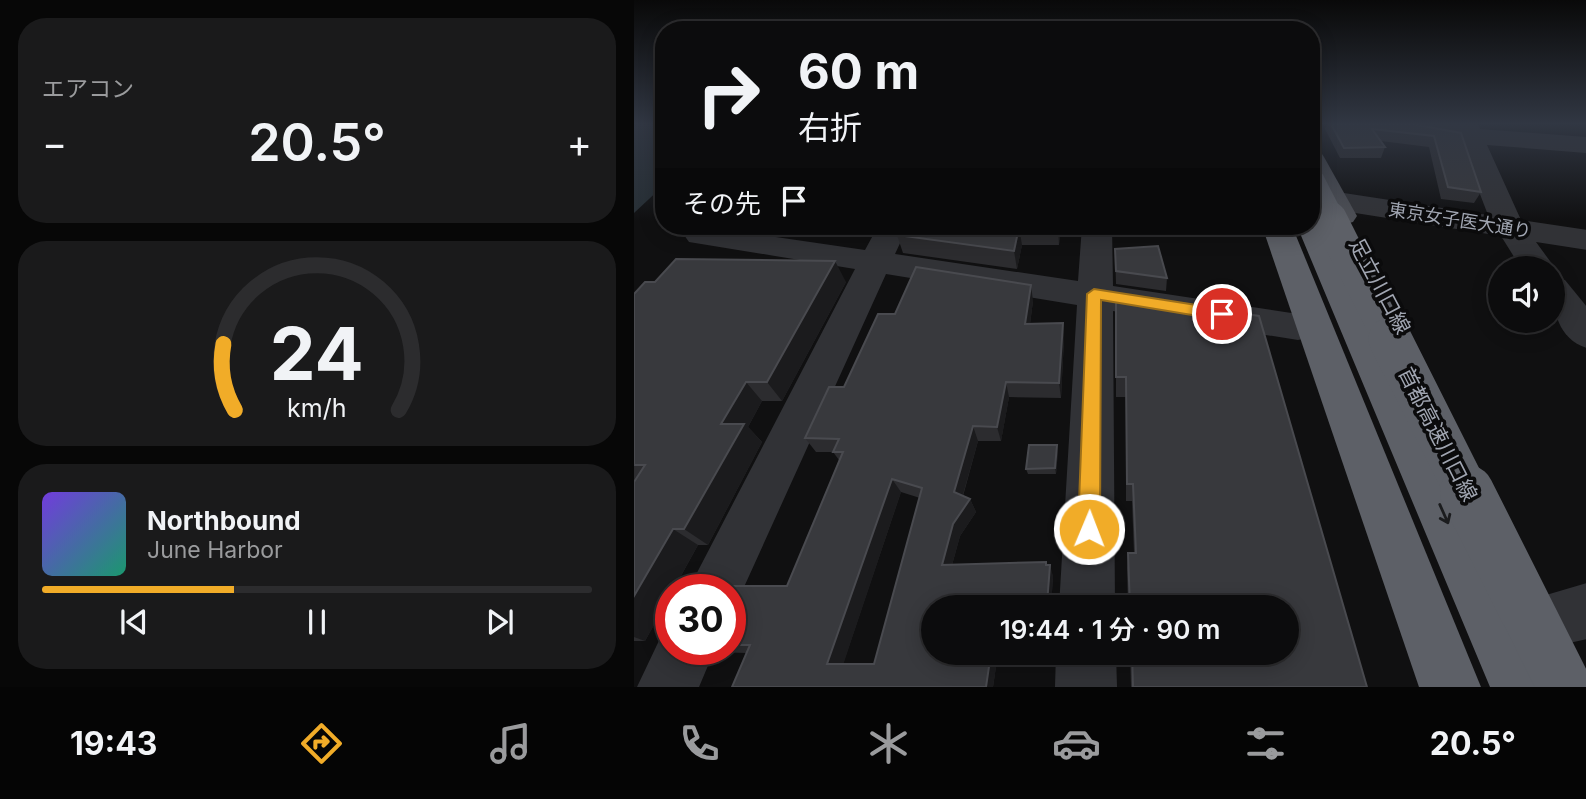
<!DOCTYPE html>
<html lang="ja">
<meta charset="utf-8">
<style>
body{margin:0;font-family:Inter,"Noto Sans JP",sans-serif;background:#1a1a1b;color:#f1f3f6;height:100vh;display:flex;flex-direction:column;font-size:26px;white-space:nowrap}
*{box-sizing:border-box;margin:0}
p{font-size:23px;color:#9a9b9d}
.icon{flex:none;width:38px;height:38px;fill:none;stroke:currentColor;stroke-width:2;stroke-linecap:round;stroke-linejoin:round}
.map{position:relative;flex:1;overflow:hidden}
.sheet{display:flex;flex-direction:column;gap:18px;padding:18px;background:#070707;width:634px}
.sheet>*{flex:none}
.top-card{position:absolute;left:21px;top:21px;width:665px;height:214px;border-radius:28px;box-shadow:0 4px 18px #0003,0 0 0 2px #2c2c2e;background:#0c0c0d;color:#f1f3f6;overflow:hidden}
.tools{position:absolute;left:854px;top:256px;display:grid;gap:14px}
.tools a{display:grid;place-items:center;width:77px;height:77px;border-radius:50%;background:#0c0c0d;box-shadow:0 4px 18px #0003,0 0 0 2px #2c2c2e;font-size:35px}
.speed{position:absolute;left:21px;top:574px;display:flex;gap:14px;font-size:35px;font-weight:700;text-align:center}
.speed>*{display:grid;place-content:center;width:91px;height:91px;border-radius:50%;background:#0c0c0d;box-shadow:0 4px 18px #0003,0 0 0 2px #2c2c2e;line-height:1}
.speed .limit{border:10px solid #d22;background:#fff;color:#111}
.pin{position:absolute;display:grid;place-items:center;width:60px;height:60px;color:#fff;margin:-30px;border:4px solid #fff;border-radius:50%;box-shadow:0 2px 7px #0007}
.me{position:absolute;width:77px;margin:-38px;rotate:1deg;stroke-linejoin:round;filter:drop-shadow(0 0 5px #0008)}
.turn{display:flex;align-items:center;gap:24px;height:147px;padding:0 28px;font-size:32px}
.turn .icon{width:91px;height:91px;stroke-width:2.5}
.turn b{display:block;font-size:49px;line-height:60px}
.then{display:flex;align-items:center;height:66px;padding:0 28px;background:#0003;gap:14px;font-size:26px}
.big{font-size:52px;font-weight:600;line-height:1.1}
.sheet .card{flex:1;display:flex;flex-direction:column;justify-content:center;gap:10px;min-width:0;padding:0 24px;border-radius:28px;background:#1a1a1b}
.sheet .dial{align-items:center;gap:0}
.dial svg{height:182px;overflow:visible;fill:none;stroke:#2c2c2e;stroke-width:7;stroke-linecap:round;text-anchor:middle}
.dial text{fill:#f1f3f6;stroke:none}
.song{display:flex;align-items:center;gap:21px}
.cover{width:84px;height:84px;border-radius:10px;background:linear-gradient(135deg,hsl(260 70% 55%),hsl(160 70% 35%))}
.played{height:7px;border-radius:4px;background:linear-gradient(90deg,#f1ac28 35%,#2c2c2e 35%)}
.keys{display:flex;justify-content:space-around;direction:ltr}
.heat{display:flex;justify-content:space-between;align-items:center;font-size:38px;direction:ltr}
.trip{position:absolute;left:287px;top:595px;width:378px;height:70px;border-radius:35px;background:#0c0c0d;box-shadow:0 4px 18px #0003,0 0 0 2px #2c2c2e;font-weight:600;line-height:70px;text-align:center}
.tabs{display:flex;height:112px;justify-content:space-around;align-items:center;background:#050505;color:#9a9b9d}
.tabs .icon{width:49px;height:49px}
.tabs .on{color:#f1ac28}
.tabs b{font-size:32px;color:#f1f3f6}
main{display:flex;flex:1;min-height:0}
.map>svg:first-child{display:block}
.water{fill:#272f35}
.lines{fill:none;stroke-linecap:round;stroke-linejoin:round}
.minor{fill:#313236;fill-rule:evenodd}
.major{fill:#4d4f55;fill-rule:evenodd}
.highway{fill:#5d6067;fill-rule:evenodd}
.highway-bridge-far3{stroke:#5d6067;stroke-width:27}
.highway-bridge-far2{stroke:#5d6067;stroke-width:34}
.highway-bridge-far1{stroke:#5d6067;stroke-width:43}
.highway-bridge{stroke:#5d6067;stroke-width:54}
.wall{fill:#2c2c2f;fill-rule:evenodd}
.shaded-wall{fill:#1b1b1d}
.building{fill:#38393d;stroke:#494a4f;stroke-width:2;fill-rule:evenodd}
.oneway{stroke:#1b1c1e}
.route{fill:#f1ac28;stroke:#9d701a;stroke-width:2}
.labels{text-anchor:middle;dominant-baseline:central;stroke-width:7;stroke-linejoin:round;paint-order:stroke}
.far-street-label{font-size:18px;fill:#a1a6b2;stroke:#0b0b0c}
.street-label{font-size:21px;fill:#a1a6b2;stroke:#0b0b0c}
</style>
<main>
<section class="sheet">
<div class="card"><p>エアコン</p>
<div class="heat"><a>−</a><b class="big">20.5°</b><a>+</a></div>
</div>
<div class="card dial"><svg viewBox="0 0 100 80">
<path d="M14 69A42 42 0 1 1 86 69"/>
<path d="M14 69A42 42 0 0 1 9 40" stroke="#f1ac28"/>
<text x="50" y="56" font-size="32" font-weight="700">24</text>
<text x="50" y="72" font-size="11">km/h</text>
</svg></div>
<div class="card">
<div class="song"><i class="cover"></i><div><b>Northbound</b><p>June Harbor</p></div></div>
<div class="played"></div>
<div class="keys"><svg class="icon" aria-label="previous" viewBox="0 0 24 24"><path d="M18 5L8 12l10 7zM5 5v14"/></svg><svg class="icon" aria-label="pause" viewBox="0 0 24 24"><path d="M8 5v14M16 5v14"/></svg><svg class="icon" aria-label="next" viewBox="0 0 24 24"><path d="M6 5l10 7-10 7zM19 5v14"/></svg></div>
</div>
</section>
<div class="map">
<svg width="953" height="687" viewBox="0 0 953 687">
<rect width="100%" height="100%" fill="#101011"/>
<path class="water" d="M 4,124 L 30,124 L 30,185 L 0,213 L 0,127 Z"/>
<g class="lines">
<g class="minor">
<path d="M 754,124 L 844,124 L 846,129 L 953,137 L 953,153 L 853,145 L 887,220 L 953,230 L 953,250 L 902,242 L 921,268 L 919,271 L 919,268 L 887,268 L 867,236 L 677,206 L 677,188 L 854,215 L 826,142 L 766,131 Z"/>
<path d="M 67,226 L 231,250 L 244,226 L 274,226 L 261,254 L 444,281 L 448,226 L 478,226 L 479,286 L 664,314 L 677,317 L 683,327 L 677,337 L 664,340 L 479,311 L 481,607 L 425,607 L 443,305 L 252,274 L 100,609 L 96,611 L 96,590 L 54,590 L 221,269 L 55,242 L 50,235 L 55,228 Z"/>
<path d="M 919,276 L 931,280 L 953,307 L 953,348 C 921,338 918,305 919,276 Z"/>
<path d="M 953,583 L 953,639 L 922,646 L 902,638 L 894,618 L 902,598 Z"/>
<path d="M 37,626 L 37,649 L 81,649 L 65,687 L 3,687 L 31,628 Z"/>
<path d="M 422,653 L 482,653 L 483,687 L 421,687 Z"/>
</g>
<path class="major" d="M 677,149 L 686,151 L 690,157 L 723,216 L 719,222 L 708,225 L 697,222 C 680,197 677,180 677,149 Z"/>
<g class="highway">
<path d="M 677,214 L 688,217 L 692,223 L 918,687 L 856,687 L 663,226 L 677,226 Z"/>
<path d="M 628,226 L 658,226 L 847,687 L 785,687 Z"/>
</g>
<path class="highway-bridge-far3" d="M 677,181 L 697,220"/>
<path class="highway-bridge-far2" d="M 696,219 L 757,341"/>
<path class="highway-bridge-far1" d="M 756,339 L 834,494"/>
<path class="highway-bridge" d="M 833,492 L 931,687"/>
</g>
<g class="wall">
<path d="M 693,124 L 778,124 L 827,133 L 847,192 L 840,203 L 807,199 L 795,147 L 747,141 L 751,147 L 747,158 L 706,158 L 691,129 Z"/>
<path d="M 267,226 L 427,226 L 425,245 L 388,245 L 383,269 L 269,253 L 263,235 Z"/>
<path d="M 481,249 L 533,278 L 532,291 L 482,284 Z"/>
<path d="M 212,282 L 148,401 L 128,401 L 114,427 L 128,442 L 74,545 L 64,545 L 11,641 L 0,641 L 0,294 Z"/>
<path d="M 482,294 L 733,687 L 497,687 L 496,653 L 653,653 L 653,607 L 494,607 L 493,568 L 494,553 L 500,553 L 498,501 L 492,501 L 492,397 L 482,397 Z"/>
<path d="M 399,301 L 396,324 L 429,323 L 430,339 L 427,398 L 375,397 L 367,441 L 344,441 L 329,496 L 336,499 L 342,512 L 326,536 L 318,565 L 412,562 L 419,576 L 417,607 L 299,607 L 299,653 L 364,653 L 359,687 L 98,687 L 112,653 L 83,652 L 75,649 L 96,649 L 96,590 L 153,586 L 205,460 L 199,452 L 182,452 L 171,438 L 210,387 L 261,314 ZM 267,492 L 286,498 L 240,664 L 209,664 Z"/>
<path d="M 424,451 L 422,474 L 394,474 L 392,469 Z"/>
</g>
<g class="shaded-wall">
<path d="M 424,226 L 427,226 L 425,245 Z"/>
<path d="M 385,227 L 388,245 L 383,269 L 380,251 Z"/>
<path d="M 201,261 L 212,282 L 148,401 L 133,382 Z"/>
<path d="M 397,285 L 399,301 L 394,339 L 391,324 Z"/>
<path d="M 429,323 L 430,339 L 427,398 L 425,383 Z"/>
<path d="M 112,382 L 128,401 L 114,427 L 128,442 L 74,545 L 50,529 L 87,424 Z"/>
<path d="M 372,382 L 375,397 L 367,441 L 363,427 Z"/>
<path d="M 339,426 L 344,441 L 326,505 L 320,492 Z"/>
<path d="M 423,445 L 424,451 L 422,474 L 421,468 Z"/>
<path d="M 258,479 L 267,492 L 207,671 L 193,664 Z"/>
<path d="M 336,499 L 342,512 L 326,536 L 315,576 L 308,565 L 319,524 Z"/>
<path d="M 39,529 L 64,545 L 39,590 L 37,590 L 37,594 L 11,641 L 0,637 L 0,596 Z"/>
<path d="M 416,565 L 419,576 L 417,607 L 414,607 L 413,604 Z"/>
<path d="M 357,653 L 364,653 L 359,687 L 352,687 Z"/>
</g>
<g class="building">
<path d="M 697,124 L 778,124 L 827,133 L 847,192 L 814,187 L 800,136 L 738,129 L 751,147 L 710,148 Z"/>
<path d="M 267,226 L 424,226 L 424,227 L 385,227 L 380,251 L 263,235 Z"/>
<path d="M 524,246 L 533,278 L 482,271 L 481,249 Z"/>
<path d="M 42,259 L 201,261 L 133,382 L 112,382 L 87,424 L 110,424 L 50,529 L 39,529 L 0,596 L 0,482 L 11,465 L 0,465 L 0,294 L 11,282 L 21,282 Z"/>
<path d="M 282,267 L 397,285 L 391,324 L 429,323 L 425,383 L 372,382 L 363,427 L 339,426 L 320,492 L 336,499 L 319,524 L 308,565 L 412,562 L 412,565 L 416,565 L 413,604 L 363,605 L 363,607 L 299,607 L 299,653 L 357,653 L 352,687 L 98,687 L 116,645 L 96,645 L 96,590 L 88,590 L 91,586 L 153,586 L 209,452 L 199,452 L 205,439 L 171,438 L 195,387 L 210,387 L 244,314 L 261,314 ZM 258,479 L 288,488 L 240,664 L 193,664 Z"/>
<path d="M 482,294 L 625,316 L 733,687 L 499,687 L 498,653 L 653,653 L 653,607 L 496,607 L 494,553 L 502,553 L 499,484 L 493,484 L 492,377 L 482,377 Z"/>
<path d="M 395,445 L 423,445 L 421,468 L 392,469 Z"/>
</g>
<defs><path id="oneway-shaft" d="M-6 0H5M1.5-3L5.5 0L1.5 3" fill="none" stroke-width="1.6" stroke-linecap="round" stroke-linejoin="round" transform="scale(1.75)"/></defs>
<use class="oneway" href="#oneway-shaft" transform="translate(810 514) rotate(66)"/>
<linearGradient id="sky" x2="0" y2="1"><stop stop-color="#090909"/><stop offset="0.56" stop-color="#313743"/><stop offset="1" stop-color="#313743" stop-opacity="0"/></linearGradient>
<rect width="953" height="221" fill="url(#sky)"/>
<path class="route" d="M 460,289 L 588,309 L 595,314 L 588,320 L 467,300 L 466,529 L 462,536 L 455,539 L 448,536 L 444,529 L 453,294 Z"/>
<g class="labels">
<g class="far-street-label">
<text transform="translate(826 220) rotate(9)">東京女子医大通り</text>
</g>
<g class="street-label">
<text transform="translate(746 286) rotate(62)">足立川口線</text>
<text transform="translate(804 434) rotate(63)">首都高速川口線</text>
</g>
</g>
</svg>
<div class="tools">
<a><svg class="icon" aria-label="sound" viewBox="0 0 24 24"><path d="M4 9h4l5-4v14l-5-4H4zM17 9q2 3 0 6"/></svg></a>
</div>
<div class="speed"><div class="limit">30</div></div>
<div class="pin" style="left:588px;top:314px;background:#d93025"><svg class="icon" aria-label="arrive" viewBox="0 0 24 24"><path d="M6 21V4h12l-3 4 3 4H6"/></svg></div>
<svg class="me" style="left:455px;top:529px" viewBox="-20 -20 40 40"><circle r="17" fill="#f1ac28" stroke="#fff" stroke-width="3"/><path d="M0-11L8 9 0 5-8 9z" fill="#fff"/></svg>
<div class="trip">19:44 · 1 分 · 90 m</div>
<div class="top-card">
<div class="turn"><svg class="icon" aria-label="right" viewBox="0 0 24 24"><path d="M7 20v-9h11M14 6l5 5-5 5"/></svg><div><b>60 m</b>右折</div></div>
<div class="then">その先<svg class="icon" aria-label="arrive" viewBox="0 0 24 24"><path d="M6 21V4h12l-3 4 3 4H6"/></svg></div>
</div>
</div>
</main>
<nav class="tabs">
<b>19:43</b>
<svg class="icon on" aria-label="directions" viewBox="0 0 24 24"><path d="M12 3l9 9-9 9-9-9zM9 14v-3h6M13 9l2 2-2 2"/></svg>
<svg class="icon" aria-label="music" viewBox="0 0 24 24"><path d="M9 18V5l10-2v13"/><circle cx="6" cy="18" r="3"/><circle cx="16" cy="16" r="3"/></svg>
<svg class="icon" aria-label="phone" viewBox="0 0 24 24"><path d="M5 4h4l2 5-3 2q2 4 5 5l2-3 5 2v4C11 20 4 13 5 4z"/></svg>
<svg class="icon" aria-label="climate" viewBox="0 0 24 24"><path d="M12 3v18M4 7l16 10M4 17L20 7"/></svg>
<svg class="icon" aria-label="car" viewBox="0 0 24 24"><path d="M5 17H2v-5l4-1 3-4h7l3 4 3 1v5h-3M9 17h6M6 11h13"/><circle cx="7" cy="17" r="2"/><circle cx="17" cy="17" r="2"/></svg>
<svg class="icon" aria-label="filters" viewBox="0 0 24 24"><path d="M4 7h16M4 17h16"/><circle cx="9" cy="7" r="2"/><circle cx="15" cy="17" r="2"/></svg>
<b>20.5°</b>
</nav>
